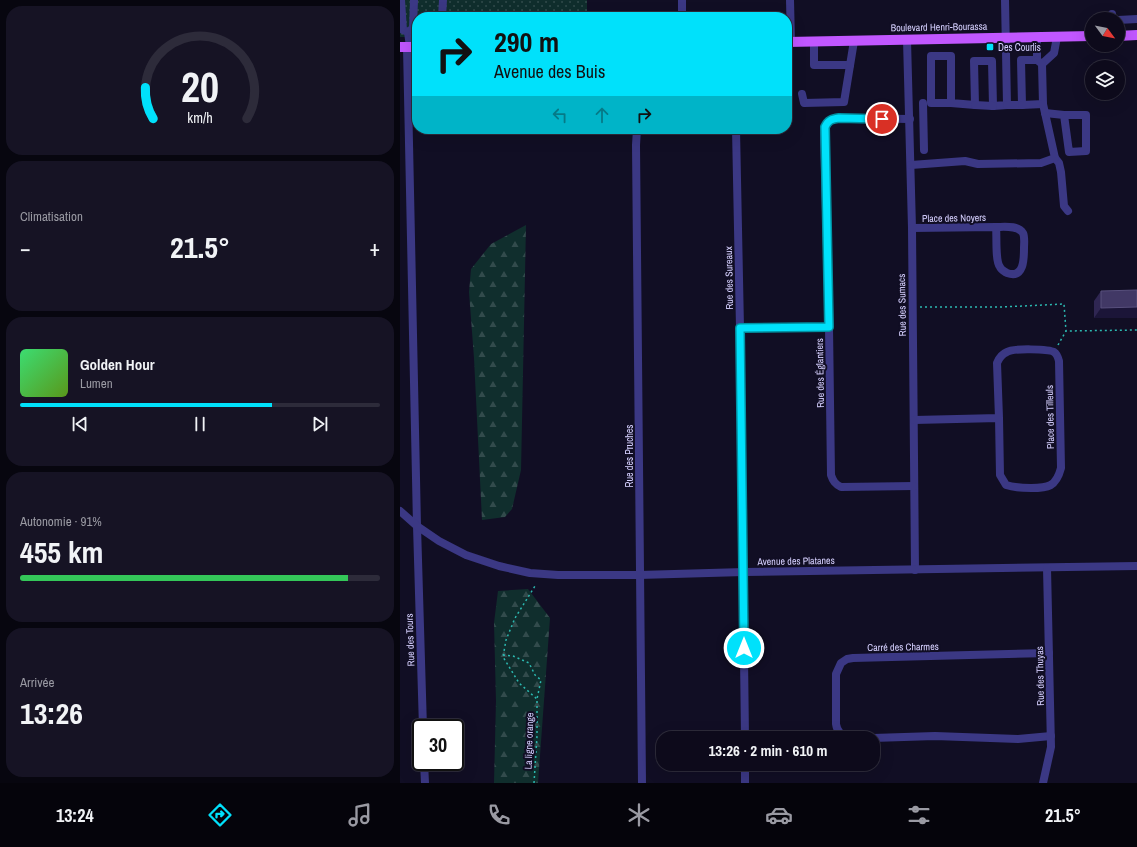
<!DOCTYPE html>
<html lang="fr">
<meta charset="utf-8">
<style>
body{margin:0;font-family:"Archivo Narrow",sans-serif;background:#161324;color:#f1f3f6;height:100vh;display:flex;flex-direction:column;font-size:15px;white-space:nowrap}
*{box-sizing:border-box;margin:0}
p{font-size:13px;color:#9a9aa3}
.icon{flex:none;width:22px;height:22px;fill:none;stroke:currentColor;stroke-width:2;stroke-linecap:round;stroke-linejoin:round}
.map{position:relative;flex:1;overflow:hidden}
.details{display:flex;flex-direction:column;gap:6px;padding:6px;background:#07060f;width:400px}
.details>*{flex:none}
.banner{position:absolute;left:12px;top:12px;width:380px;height:122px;border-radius:16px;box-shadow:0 4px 16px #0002,0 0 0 1px #2d2b3a;background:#00e1fb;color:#111;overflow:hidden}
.needle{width:26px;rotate:122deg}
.fabs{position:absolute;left:685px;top:12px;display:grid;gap:8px}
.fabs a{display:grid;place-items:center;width:40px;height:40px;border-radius:50%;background:#0d0a1b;box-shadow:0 4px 16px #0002,0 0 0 1px #2d2b3a;font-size:20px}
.speed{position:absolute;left:12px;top:719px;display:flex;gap:8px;font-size:20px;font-weight:700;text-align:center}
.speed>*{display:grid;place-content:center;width:52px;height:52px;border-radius:50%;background:#0d0a1b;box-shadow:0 4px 16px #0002,0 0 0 1px #2d2b3a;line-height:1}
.speed .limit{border:2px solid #111;border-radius:6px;background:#fff;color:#111}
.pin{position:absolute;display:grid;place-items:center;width:34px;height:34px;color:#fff;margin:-17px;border:2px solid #fff;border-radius:50%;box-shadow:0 1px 4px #0007}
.me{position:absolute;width:44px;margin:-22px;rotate:0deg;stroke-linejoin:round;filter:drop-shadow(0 0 3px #0008)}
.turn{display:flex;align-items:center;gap:14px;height:84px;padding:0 16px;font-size:18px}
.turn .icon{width:52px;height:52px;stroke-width:2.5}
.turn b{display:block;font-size:28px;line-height:34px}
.lanes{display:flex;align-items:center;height:38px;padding:0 16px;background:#0003;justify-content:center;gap:20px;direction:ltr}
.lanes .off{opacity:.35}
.big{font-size:30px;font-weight:800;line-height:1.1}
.details .tile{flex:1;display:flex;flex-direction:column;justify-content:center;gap:6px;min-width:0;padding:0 14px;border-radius:16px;background:#161324}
.details .dial{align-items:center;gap:0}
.dial svg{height:104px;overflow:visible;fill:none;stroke:#2d2b3a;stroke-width:7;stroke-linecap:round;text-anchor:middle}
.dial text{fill:#f1f3f6;stroke:none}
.song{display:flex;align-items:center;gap:12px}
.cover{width:48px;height:48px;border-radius:6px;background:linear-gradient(135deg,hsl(140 70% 55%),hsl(90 70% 35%))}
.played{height:4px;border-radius:2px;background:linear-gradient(90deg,#00e1fb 70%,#2d2b3a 70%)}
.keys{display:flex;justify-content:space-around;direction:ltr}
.heat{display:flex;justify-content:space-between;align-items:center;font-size:22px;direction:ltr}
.charge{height:6px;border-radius:3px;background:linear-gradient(90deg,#34c759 91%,#2d2b3a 0)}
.trip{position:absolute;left:256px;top:731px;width:224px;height:40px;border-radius:16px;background:#0d0a1b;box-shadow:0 4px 16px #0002,0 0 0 1px #2d2b3a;font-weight:800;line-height:40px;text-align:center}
.menu{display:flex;height:64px;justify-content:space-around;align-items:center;background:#05040b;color:#9a9aa3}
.menu .icon{width:28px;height:28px}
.menu .current{color:#00e1fb}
.menu b{font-size:18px;color:#f1f3f6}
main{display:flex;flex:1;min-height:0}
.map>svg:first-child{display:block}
.forest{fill:url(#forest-firs)}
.park{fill:url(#park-dots)}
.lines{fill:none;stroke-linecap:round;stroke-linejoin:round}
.path{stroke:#2cb8b0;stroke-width:1.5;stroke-dasharray:2 3;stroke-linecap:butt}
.minor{stroke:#3b3884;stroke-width:8}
.major{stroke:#c157ff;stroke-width:10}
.wall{fill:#2f2652}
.shaded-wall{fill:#1b1538}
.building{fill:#413865;stroke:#58507d}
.route-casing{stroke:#0092a3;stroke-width:10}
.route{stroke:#00e1fb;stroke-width:7}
.poi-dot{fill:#00e1fb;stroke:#110e24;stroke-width:1.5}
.labels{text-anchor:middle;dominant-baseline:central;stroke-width:4;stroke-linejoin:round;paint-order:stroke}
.street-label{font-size:10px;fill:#d6d0ff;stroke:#110e24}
.poi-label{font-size:10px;fill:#d6d0ff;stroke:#110e24;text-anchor:start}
</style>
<main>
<section class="details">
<div class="tile dial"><svg viewBox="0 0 100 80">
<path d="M14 69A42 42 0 1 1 86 69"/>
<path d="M14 69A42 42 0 0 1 8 45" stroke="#00e1fb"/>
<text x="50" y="56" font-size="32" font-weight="700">20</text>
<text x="50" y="72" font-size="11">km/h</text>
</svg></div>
<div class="tile"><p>Climatisation</p>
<div class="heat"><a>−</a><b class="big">21.5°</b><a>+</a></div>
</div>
<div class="tile">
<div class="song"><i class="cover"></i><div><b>Golden Hour</b><p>Lumen</p></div></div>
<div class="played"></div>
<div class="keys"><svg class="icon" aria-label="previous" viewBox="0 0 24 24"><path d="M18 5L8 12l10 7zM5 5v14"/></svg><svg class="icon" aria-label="pause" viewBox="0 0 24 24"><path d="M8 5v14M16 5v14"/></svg><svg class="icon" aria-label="next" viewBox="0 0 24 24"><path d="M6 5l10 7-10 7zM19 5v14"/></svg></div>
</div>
<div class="tile"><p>Autonomie · 91%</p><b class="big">455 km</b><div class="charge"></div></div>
<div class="tile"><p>Arrivée</p><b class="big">13:26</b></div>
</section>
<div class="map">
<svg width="737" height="783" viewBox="0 0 737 783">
<defs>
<pattern id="forest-firs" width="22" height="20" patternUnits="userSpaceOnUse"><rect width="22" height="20" fill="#102e2d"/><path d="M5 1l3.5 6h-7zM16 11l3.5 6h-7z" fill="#324b4c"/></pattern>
<pattern id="park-dots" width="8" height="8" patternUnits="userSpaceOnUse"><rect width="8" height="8" fill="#102e2d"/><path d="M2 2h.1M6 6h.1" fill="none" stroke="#324b4c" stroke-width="1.8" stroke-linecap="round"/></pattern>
</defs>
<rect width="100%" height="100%" fill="#110e24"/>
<g class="forest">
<path d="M 126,225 L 121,470 L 112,509 L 105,517 L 82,520 L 74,358 L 69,292 L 71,269 L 91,244 Z"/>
<path d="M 128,589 L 150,618 L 138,783 L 94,783 L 96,701 L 94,623 L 98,591 Z"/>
</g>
<path class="park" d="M 0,0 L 187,0 L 187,17 L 17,17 L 17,37 L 0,37 Z"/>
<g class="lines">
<g class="path">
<path d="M 520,307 L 602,307 L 664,304 L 666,331 L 737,330"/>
<path d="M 658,345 L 666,331"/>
<path d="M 103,655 L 113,656 L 129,663 L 135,675 L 141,680 L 137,699"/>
<path d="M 134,783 L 137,736 L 137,699 L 119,683 L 103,657 L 106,640 L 115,618 L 135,586"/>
</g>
<g class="minor">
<path d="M 1,0 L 3,30 L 8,32 L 10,47"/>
<path d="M 282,0 L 282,17"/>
<path d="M 390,0 L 391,42"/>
<path d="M 712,14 L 712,19"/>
<path d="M 42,17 L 43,0"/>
<path d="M 718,20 L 737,19"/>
<path d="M 8,32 L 13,28 L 14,0"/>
<path d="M 507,40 L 512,228 L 515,570"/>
<path d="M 414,41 L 414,65 L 450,65"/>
<path d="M 7,47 L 17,526 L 23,728"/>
<path d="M 642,64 L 654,53 L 657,37"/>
<path d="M 402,94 L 404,103 L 444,102 L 454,41"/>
<path d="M 523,103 L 524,150"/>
<path d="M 551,103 L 531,103 L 531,56 L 551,56 L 551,103 L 575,105 L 574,61 L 592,61 L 593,106 L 607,105 L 605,0"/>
<path d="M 575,105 L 593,106"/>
<path d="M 607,105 L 622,105 L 621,60 L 637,60 L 637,37"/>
<path d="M 622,105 L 643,104 L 642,64 L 637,60"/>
<path d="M 645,113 L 664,115 L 669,152 L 686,151 L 686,115 L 664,115"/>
<path d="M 510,119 L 439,118 C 429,119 425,123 424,133 L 429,327 L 431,475 C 433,481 435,484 441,487 L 514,486"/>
<path d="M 237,129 L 236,145 L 242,783"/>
<path d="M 336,129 L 340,328 L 345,738"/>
<path d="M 655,158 L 659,163 L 661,172 L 664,206 L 668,211"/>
<path d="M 511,165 L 565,161 L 578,164 L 641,163 L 655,158 L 643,104"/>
<path d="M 512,228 L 596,227 C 597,236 595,261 600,267 C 601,270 604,271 607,273 C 624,279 624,259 624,248 C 624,244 625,237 623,233 C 618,225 604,227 596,227"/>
<path d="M 340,328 L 429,327"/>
<path d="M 514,420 L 599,418 L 600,475 L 606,485 C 615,488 622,488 631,488 C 648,488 656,487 661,468 L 659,361 C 658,357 657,354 654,352 C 649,349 613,348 607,352 C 602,354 599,358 597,363 L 599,418"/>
<path d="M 0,511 L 17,526 L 39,541 L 66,555 L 99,566 L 130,573 L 158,575 L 239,575 L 344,572 L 737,566"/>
<path d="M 449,738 C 441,736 437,731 436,724 L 436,674 L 441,663 L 447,659 L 453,658 L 649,653"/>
<path d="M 473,738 L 535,736 L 618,739 L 651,736"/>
<path d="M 24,762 L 25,783"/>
<path d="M 345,764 L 345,783"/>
<path d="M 643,783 L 651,747 L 647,568"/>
</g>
<g class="major">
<path d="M 718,36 L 737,35"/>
<path d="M 387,42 L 692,36"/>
<path d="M 0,47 L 17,47"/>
</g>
</g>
<path class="wall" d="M 701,291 L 737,318 L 694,318 L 694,301 Z"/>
<path class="shaded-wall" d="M 737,307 L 737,318 L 694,318 L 701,308 Z"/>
<path class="building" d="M 737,290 L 737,307 L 701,308 L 701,291 Z"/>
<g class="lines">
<defs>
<path id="route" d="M 344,648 L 340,328 L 429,327 L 425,127 C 428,120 432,119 439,118 L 482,119"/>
</defs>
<use href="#route" class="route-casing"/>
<use href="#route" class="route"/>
</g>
<rect class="poi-dot" x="586" y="43" width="8" height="8" rx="2"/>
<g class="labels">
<g class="street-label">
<text transform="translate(539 27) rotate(-1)">Boulevard Henri-Bourassa</text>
<text transform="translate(554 218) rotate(-1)">Place des Noyers</text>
<text transform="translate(329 278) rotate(-91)">Rue des Sureaux</text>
<text transform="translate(502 305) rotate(-91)">Rue des Sumacs</text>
<text transform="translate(420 373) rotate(-91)">Rue des Églantiers</text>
<text transform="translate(650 417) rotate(-91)">Place des Tilleuls</text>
<text transform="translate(229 456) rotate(-90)">Rue des Pruches</text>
<text transform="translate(396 561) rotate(-1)">Avenue des Platanes</text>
<text transform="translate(10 640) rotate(-92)">Rue des Tours</text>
<text transform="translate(503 647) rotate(-1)">Carré des Charmes</text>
<text transform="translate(640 676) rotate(-91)">Rue des Thuyas</text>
<text transform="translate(129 741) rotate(-88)">La ligne orange</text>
</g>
<g class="poi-label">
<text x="598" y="47">Des Courlis</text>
</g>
</g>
</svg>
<div class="fabs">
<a><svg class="needle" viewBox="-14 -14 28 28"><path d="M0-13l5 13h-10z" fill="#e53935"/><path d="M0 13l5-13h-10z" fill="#9a9aa3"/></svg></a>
<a><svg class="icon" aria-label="layers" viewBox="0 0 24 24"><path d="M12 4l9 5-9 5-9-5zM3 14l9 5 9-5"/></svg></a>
</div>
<div class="speed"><div class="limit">30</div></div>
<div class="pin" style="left:482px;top:119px;background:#d93025"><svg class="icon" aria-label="arrive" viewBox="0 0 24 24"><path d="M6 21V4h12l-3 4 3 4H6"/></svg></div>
<svg class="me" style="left:344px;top:648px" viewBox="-20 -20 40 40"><circle r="17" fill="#00e1fb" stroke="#fff" stroke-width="3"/><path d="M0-11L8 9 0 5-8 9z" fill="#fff"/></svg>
<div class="trip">13:26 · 2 min · 610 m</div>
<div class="banner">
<div class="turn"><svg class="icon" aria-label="right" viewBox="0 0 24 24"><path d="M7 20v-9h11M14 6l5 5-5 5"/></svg><div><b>290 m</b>Avenue des Buis</div></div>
<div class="lanes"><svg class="icon off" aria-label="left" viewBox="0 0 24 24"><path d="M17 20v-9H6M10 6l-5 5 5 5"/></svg><svg class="icon off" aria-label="ahead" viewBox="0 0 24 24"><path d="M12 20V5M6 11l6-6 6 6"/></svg><svg class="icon" aria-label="right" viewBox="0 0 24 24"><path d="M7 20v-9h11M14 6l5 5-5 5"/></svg></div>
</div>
</div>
</main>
<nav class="menu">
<b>13:24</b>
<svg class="icon current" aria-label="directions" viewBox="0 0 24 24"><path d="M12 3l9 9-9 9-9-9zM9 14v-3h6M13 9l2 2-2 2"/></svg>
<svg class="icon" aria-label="music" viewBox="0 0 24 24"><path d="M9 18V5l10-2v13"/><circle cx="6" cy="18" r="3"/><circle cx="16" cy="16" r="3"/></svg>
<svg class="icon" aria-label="phone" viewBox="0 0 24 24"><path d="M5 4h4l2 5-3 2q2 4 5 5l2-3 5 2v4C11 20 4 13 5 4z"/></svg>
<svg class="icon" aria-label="climate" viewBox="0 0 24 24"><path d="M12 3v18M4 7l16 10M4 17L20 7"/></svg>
<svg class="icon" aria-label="car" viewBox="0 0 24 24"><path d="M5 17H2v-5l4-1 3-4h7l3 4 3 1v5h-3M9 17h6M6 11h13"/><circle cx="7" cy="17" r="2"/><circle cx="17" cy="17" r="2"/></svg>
<svg class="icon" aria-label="filters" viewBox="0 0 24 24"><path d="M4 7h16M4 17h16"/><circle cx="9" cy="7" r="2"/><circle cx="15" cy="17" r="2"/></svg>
<b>21.5°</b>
</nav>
